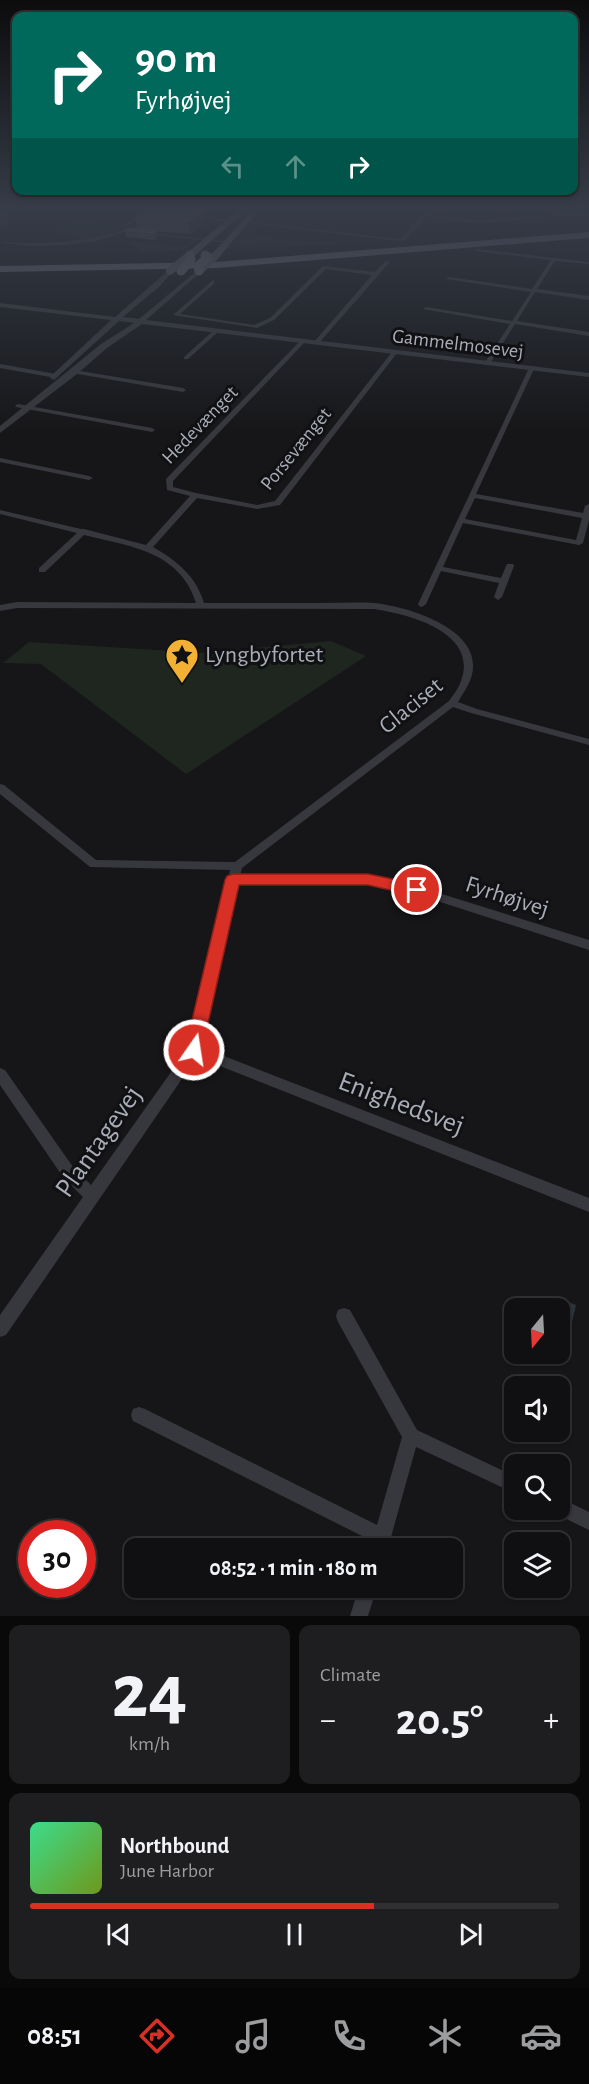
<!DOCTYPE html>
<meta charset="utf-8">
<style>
body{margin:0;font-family:"Alegreya Sans",sans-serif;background:#1e1e20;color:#f1f3f6;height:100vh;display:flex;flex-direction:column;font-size:22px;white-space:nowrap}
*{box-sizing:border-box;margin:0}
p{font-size:20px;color:#9c9d9f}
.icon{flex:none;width:33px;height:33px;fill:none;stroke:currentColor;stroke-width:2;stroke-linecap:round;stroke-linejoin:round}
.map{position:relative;height:1616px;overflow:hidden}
.side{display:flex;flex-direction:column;gap:9px;padding:9px;background:#09090a;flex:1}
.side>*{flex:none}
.hud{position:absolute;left:12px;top:12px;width:566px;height:183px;border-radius:12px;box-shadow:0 2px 4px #0004,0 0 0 2px #303032;background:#00695c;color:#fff;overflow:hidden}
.needle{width:39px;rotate:198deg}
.tools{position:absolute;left:504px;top:1298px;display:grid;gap:12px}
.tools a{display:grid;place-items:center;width:66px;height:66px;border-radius:12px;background:#101012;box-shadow:0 2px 4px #0004,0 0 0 2px #303032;font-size:30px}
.speed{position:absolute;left:18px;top:1520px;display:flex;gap:12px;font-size:30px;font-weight:700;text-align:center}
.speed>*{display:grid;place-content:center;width:78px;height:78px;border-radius:50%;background:#101012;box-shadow:0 2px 4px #0004,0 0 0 2px #303032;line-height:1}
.speed .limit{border:9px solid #d22;background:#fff;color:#111}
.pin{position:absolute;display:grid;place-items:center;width:51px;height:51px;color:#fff;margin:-26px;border:3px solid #fff;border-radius:50%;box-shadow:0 2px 6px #0007}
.me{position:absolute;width:66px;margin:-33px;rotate:13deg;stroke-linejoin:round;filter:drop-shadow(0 0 4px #0008)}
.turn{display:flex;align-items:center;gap:21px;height:126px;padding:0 24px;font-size:27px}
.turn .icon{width:78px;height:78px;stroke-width:2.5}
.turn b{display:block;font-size:42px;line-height:51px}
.lanes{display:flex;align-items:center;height:57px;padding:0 24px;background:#0003;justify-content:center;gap:30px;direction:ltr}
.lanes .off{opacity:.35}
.big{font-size:45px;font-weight:600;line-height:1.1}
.side .card{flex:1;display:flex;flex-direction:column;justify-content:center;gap:9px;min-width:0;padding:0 21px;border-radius:12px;background:#1e1e20}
.side .dial{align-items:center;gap:0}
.dial b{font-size:78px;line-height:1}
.song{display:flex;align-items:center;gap:18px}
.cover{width:72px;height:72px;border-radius:9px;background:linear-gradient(135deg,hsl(150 70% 55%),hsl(80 70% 35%))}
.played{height:6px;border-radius:3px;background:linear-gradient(90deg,#d93025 65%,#303032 65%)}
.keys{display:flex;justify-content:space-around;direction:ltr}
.heat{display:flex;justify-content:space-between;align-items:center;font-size:33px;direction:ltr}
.side .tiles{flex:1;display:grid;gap:9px;grid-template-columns:1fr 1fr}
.card:last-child{grid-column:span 2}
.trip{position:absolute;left:124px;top:1538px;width:339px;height:60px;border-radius:12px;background:#101012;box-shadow:0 2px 4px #0004,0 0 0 2px #303032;font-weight:600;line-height:60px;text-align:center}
.dock{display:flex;height:96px;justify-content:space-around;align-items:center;background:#060607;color:#9c9d9f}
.dock .icon{width:42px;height:42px}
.dock .selected{color:#d93025}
.dock b{font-size:27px;color:#f1f3f6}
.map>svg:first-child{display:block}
.built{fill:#222225}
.green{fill:#1e261f}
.water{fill:#2c353c}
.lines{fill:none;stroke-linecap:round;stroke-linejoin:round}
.minor{fill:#37383d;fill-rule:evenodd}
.tertiary{fill:#37383d;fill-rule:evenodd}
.primary{fill:#53555c;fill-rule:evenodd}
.motorway{fill:#63666e;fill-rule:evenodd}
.primary-bridge{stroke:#53555c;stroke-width:8}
.motorway-bridge{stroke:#63666e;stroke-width:9}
.wall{fill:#47494d}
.shaded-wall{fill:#2f3033}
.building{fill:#525359;stroke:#5f6168;stroke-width:1.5}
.route{fill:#d93025;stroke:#8d1f18;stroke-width:1.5}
.labels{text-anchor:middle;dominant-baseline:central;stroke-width:6;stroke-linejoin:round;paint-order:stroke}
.far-street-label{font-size:20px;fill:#a8adb8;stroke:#111113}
.poi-label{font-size:24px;fill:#a8adb8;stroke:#111113;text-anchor:start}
.street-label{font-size:24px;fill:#a8adb8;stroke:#111113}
.near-street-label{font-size:28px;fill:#a8adb8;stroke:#111113}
</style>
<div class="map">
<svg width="589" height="1616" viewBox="0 0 589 1616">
<rect width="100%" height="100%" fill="#161618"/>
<g class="built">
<path d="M 248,234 L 283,238 L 277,245 L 237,248 Z"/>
<path d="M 192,241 L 197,241 L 183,250 L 140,253 L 137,247 L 127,243 L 137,242 L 181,247 Z"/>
</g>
<g class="green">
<path d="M 78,219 L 111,224 L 106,228 L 119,232 L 108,236 L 79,239 L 78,236 L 54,231 Z"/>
<path d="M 251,226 L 257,226 L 237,248 L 277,245 L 283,238 L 345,244 L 229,249 L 227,248 Z"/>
<path d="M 331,641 L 366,656 L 186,774 L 41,664 L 3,663 L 29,642 L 204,653 Z"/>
</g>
<path class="water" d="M 560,1299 L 576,1305 L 569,1335 L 560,1330 L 558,1308 Z"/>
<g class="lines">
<g class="minor">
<path d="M 429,208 L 434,208 L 428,215 L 476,221 L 589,212 L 589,214 L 476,223 L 426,217 L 405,240 L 398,241 L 241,222 L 243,221 L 398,239 L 401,238 Z"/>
<path d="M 145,214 L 149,215 L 122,228 L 118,227 Z"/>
<path d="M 192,216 L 231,220 L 233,221 L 231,222 L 190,218 Z"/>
<path d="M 124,230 L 231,242 L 229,243 L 124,232 L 97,241 L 65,245 L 33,246 L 2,243 L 4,242 C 45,245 84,242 124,230 Z"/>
<path d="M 477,249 L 589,262 L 589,264 L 555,261 L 537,289 L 589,296 L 589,300 L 535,292 L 517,321 L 589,332 L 589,336 L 515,324 L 489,365 L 485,365 L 484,364 L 510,324 L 423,309 L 426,307 L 512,321 L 531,292 L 446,279 L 449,277 L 532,289 L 551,260 L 475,251 Z"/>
<path d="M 386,261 L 390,262 L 318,344 L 313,343 L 372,275 L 326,269 L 274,320 L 257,328 L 173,315 L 213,280 L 215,283 L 180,314 L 254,325 L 270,318 L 323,266 L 375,272 Z"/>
<path d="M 213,331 L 218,332 L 188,359 L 184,359 L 184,357 Z"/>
<path d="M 300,341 L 305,342 L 173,481 L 173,487 L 196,493 L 257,505 L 275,501 L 392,352 L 397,353 L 280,505 L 257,509 L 197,498 L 153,547 C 177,561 196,576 204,603 C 243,603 281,603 319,603 C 337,603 356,602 374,603 C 405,606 472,626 473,664 C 474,679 465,690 458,702 L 477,709 L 589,739 L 589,745 L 471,713 L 453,707 L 242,868 L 240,876 L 368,876 L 400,881 L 589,940 L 589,950 L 400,889 L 368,884 L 238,884 L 201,1047 L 589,1198 L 589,1212 L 197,1057 L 6,1335 L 0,1337 L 0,1315 L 83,1197 L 63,1177 L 0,1085 L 0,1068 L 5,1070 L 73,1167 L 91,1185 L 188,1048 L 230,870 L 90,867 L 0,794 L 0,784 L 4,785 L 96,860 L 235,862 L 449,701 C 453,695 459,688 461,681 C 479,632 408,614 374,609 L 17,608 L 0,611 L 0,605 L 17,602 L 196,603 C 180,551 129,546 84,535 L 45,572 L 39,572 L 39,568 L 77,533 L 0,514 L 0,510 L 81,529 L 84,529 L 146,545 L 190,496 L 167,490 L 166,479 Z"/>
<path d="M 0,364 L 56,374 L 59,376 L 56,378 L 0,368 Z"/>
<path d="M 529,368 L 534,369 L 476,494 L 583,513 L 585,506 L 589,504 L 589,520 L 583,543 L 579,545 L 463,523 L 443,567 L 501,578 L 507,564 L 513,564 L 514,566 L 502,597 L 498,600 L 494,597 L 499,583 L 441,571 L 426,604 L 422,607 L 419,606 L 418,604 ZM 475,498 L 582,518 L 576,540 L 465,519 Z"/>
<path d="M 74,370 L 183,388 L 186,390 L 183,392 L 72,373 L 72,371 Z"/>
<path d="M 18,404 L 152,428 L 155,430 L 152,432 L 16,407 L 15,406 Z"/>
<path d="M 0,458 L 89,476 L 93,478 L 89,480 L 0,462 Z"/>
<path d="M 344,1308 L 350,1310 L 417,1430 L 514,1476 L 514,1493 L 416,1447 L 388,1548 L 370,1548 L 372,1541 L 133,1421 L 131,1415 L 133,1409 L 139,1407 L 145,1409 L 377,1525 L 402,1437 L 338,1322 L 336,1316 L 338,1310 Z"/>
<path d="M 560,1498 L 589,1512 L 589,1530 L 554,1513 L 552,1509 L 560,1509 Z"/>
<path d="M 359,1587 L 377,1587 L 368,1616 L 350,1616 Z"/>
</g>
<path class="tertiary" d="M 170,269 L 173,271 L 160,286 L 123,317 L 139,319 L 199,269 L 201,272 L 146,320 L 589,373 L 589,377 L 142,324 L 107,348 L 77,374 L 0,433 L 0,426 L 101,344 L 134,323 L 119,321 L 54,380 L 50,378 L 51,376 L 111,320 L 0,307 L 0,303 L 115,317 Z"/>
<g class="primary">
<path d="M 241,208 L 249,208 L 193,257 L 187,257 L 187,253 Z"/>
<path d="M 254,208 L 261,208 L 220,256 L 214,256 L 214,252 Z"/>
</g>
<path class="motorway" d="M 589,232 L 589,238 L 216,268 L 0,272 L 0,266 L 216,262 Z"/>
<g class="primary-bridge">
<path d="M 170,271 L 190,255"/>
<path d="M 199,271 L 217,254"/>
</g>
<g class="motorway-bridge">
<path d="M 181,271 L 191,259 L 190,255"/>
<path d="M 199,271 L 198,266 L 208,257 L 205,255"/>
</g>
</g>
<path class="wall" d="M 204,210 L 205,223 L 190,234 L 157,231 L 158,238 L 154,240 L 126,237 L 125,230 L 137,229 L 136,216 Z"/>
<g class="shaded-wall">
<path d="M 0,208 L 5,208 L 8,225 L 0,228 Z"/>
<path d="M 204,210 L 205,223 L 190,234 L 189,221 Z"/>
<path d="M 157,231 L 158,238 L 154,240 L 154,233 Z"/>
</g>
<g class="building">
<path d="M 148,208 L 196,208 L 204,210 L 189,221 L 136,216 Z"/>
<path d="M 129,228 L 157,231 L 154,233 L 125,230 Z"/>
</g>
<linearGradient id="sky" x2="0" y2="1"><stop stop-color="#0c0c0d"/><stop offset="0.48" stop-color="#363c48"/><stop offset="1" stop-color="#363c48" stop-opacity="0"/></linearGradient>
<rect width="589" height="435" fill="url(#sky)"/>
<path class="route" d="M 233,874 L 368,874 L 417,884 L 422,886 L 424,890 L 422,894 L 417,896 L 368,885 L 239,885 L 202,1050 L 200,1055 L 194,1057 L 188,1055 L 185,1050 L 225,880 L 227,876 Z"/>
<defs>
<symbol id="sight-pin" viewBox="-11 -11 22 30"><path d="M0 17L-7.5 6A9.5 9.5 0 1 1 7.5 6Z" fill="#f2b134" stroke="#111113"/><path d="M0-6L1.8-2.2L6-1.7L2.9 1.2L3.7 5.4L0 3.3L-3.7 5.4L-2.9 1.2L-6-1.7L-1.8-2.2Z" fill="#111"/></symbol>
</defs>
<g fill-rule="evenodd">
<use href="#sight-pin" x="163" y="636" width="38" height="52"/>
</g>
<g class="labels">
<g class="far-street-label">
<text transform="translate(458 344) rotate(7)">Gammelmosevej</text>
<text transform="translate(200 425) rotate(-46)">Hedevænget</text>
<text transform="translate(296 449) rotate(-51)">Porsevænget</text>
</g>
<g class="poi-label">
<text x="205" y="655">Lyngbyfortet</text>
</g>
<g class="street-label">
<text transform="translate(411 706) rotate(-39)">Glaciset</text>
<text transform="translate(507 897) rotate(18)">Fyrhøjvej</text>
</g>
<g class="near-street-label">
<text transform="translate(401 1104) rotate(21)">Enighedsvej</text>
<text transform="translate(99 1142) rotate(-55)">Plantagevej</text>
</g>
</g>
</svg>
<div class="tools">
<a><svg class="needle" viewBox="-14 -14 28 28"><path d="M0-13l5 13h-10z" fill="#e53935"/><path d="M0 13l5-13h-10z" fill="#9c9d9f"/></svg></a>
<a><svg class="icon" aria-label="sound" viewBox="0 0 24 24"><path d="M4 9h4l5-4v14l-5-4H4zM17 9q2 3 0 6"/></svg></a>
<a><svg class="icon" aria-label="search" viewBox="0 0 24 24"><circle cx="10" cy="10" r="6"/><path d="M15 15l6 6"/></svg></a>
<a><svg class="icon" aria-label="layers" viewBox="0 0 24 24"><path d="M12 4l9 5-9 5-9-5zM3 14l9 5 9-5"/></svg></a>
</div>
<div class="speed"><div class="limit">30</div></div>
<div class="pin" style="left:417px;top:890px;background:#d93025"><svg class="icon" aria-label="arrive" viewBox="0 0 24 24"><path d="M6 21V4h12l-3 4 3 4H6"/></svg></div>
<svg class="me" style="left:194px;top:1050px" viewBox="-20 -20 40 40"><circle r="17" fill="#d93025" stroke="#fff" stroke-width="3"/><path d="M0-11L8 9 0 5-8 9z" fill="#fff"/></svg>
<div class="trip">08:52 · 1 min · 180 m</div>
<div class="hud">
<div class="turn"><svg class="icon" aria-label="right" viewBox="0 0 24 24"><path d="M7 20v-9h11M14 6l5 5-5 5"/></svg><div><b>90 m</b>Fyrhøjvej</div></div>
<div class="lanes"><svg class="icon off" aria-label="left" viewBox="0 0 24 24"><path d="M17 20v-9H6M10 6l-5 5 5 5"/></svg><svg class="icon off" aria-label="ahead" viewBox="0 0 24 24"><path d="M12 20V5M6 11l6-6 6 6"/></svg><svg class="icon" aria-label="right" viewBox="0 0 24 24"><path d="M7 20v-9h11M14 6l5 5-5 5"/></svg></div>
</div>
</div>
<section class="side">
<div class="tiles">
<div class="card dial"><b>24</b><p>km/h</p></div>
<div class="card"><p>Climate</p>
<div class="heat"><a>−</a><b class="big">20.5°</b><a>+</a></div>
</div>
<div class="card">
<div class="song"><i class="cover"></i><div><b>Northbound</b><p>June Harbor</p></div></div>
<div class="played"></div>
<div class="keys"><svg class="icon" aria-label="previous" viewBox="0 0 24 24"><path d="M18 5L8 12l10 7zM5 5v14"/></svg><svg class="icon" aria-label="pause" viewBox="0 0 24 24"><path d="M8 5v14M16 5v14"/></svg><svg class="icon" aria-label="next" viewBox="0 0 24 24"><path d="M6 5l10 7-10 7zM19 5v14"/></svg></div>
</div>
</div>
</section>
<nav class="dock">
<b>08:51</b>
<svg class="icon selected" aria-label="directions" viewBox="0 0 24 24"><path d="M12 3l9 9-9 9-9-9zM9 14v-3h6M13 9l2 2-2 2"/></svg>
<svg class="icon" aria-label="music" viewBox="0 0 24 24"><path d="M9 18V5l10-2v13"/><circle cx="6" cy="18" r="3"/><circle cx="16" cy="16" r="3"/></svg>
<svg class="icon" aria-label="phone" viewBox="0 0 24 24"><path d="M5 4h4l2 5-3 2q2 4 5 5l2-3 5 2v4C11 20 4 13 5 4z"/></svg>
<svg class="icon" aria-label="climate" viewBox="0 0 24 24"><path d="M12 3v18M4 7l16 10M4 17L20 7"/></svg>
<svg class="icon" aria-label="car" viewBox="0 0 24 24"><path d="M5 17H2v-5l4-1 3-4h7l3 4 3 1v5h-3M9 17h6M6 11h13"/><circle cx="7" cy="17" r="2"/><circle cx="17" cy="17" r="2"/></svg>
</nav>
